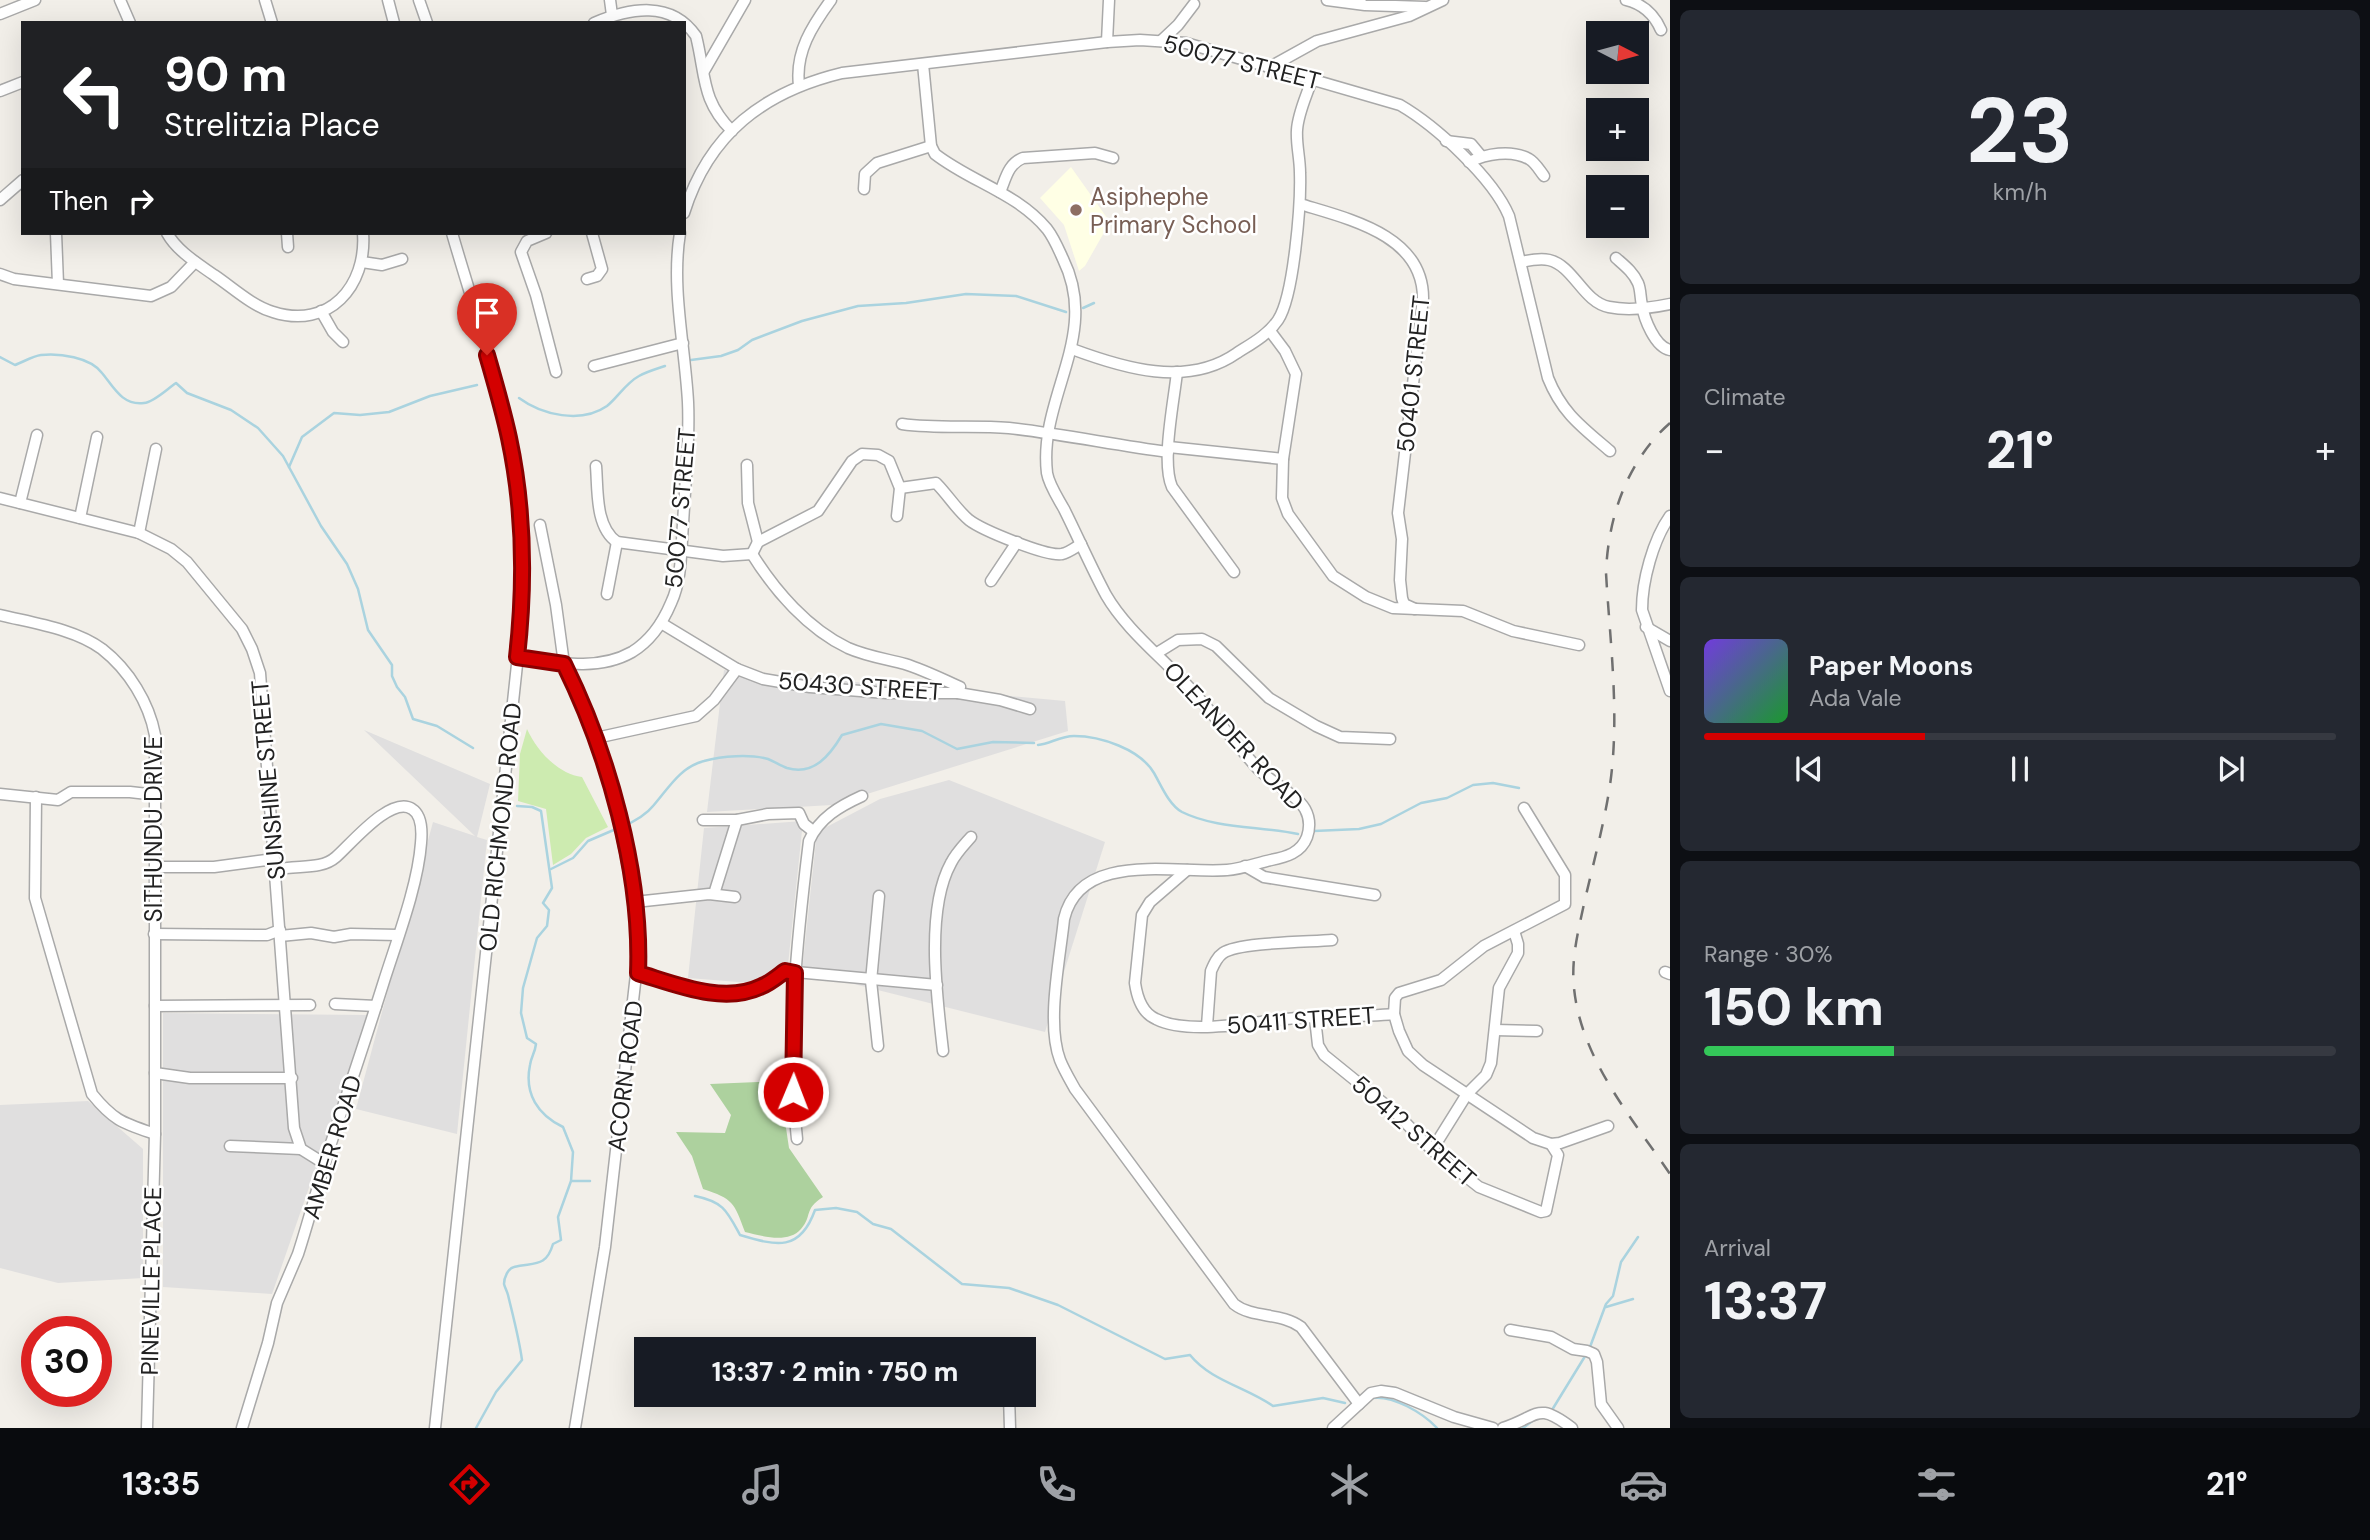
<!DOCTYPE html>
<meta charset="utf-8">
<style>
body{margin:0;font-family:"DM Sans",sans-serif;background:#242831;color:#f1f3f6;height:100vh;display:flex;flex-direction:column;font-size:26px;white-space:nowrap}
*{box-sizing:border-box;margin:0}
p{font-size:23px;color:#9ea1a6}
.icon{flex:none;width:38px;height:38px;fill:none;stroke:currentColor;stroke-width:2;stroke-linecap:round;stroke-linejoin:round}
.map{position:relative;flex:1;overflow:hidden}
.drawer{display:flex;flex-direction:column;gap:10px;padding:10px;background:#0d0f14;width:700px}
.drawer>*{flex:none}
.top-card{position:absolute;left:21px;top:21px;width:665px;height:214px;border-radius:0px;box-shadow:0 7px 28px #0002;background:#202124;color:#fff;overflow:hidden}
.needle{width:46px;rotate:96deg}
.controls{position:absolute;left:1586px;top:21px;display:grid;gap:14px}
.controls a{display:grid;place-items:center;width:63px;height:63px;border-radius:0px;background:#171b24;box-shadow:0 7px 28px #0002;font-size:35px}
.speed{position:absolute;left:21px;top:1316px;display:flex;gap:14px;font-size:35px;font-weight:700;text-align:center}
.speed>*{display:grid;place-content:center;width:91px;height:91px;border-radius:50%;background:#171b24;box-shadow:0 7px 28px #0002;line-height:1}
.speed .limit{border:10px solid #d22;background:#fff;color:#111}
.pin{position:absolute;display:grid;place-items:center;width:60px;height:60px;color:#fff;margin:-72px -30px;border-radius:50% 50% 50% 0;rotate:-45deg;box-shadow:0 0 7px #0007}
.pin .icon{rotate:45deg}
.me{position:absolute;width:77px;margin:-38px;rotate:1deg;stroke-linejoin:round;filter:drop-shadow(0 0 5px #0008)}
.turn{display:flex;align-items:center;gap:24px;height:147px;padding:0 28px;font-size:32px}
.turn .icon{width:91px;height:91px;stroke-width:2.5}
.turn b{display:block;font-size:49px;line-height:60px}
.then{display:flex;align-items:center;height:66px;padding:0 28px;background:#0003;gap:14px;font-size:26px}
.big{font-size:52px;font-weight:800;line-height:1.1}
.drawer .card{flex:1;display:flex;flex-direction:column;justify-content:center;gap:10px;min-width:0;padding:0 24px;border-radius:10px;background:#242831}
.drawer .dial{align-items:center;gap:0}
.dial b{font-size:91px;line-height:1}
.song{display:flex;align-items:center;gap:21px}
.cover{width:84px;height:84px;border-radius:10px;background:linear-gradient(135deg,hsl(260 70% 55%),hsl(130 70% 35%))}
.played{height:7px;border-radius:4px;background:linear-gradient(90deg,#d40000 35%,#363941 35%)}
.keys{display:flex;justify-content:space-around;direction:ltr}
.heat{display:flex;justify-content:space-between;align-items:center;font-size:38px;direction:ltr}
.charge{height:10px;border-radius:5px;background:linear-gradient(90deg,#34c759 30%,#363941 0)}
.trip{position:absolute;left:634px;top:1337px;width:402px;height:70px;border-radius:0px;background:#171b24;box-shadow:0 7px 28px #0002;font-weight:800;line-height:70px;text-align:center}
.tab-bar{display:flex;height:112px;justify-content:space-around;align-items:center;background:#090b0e;color:#9ea1a6}
.tab-bar .icon{width:49px;height:49px}
.tab-bar .active{color:#d40000}
.tab-bar b{font-size:32px;color:#f1f3f6}
main{display:flex;flex:1;min-height:0}
.map>svg:first-child{display:block}
.residential{fill:#e0dfdf}
.education{fill:#ffffe5}
.grass{fill:#cdebb0}
.forest{fill:#add19e}
.lines{fill:none;stroke-linecap:round;stroke-linejoin:round}
.stream{stroke:#aad3df;stroke-width:2.5}
.minor-casing{stroke:#a9a9a9;stroke-width:13}
.minor{stroke:#fff;stroke-width:10}
.rail{stroke:#707070;stroke-width:2.5;stroke-dasharray:14 14;stroke-linecap:butt}
.route-casing{stroke:#8a0000;stroke-width:18}
.route{stroke:#d40000;stroke-width:12}
.education-dot{fill:#8d6e63;stroke:#fff;stroke-width:2.5}
.labels{text-anchor:middle;dominant-baseline:central;stroke-width:5;stroke-linejoin:round;paint-order:stroke}
.street-label{font-size:24px;fill:#222;stroke:#fff}
.education-label{font-size:24px;fill:#785e54;stroke:#fff;text-anchor:start}
</style>
<main>
<div class="map">
<svg width="1670" height="1428" viewBox="0 0 1670 1428">
<rect width="100%" height="100%" fill="#f2efe9"/>
<g class="residential">
<path d="M 724,670 L 1065,701 L 1068,731 L 832,805 L 707,812 Z"/>
<path d="M 364,730 L 490,784 L 477,837 L 487,840 L 457,1134 L 356,1109 L 433,822 L 475,836 Z"/>
<path d="M 949,780 L 1105,842 L 1045,1032 L 802,971 L 817,832 L 880,799 Z"/>
<path d="M 803,821 L 788,965 L 751,983 L 688,978 L 704,828 Z"/>
<path d="M 163,1013 L 369,1015 L 272,1294 L 163,1287 Z"/>
<path d="M 88,1101 L 143,1149 L 143,1278 L 58,1283 L 0,1268 L 0,1105 Z"/>
</g>
<path class="education" d="M 1071,167 L 1110,222 L 1085,266 L 1079,271 L 1064,225 L 1040,198 Z"/>
<path class="grass" d="M 527,729 C 537,751 558,774 582,777 L 608,827 L 586,838 L 571,854 L 553,865 L 546,809 L 518,801 L 520,754 Z"/>
<path class="forest" d="M 779,1081 L 789,1148 L 823,1197 C 803,1210 813,1215 801,1229 C 788,1244 762,1236 745,1232 C 734,1202 733,1199 703,1189 L 692,1156 L 676,1132 L 725,1133 L 731,1115 L 710,1084 Z"/>
<g class="lines">
<g class="stream">
<path d="M 1083,308 L 1094,303"/>
<path d="M 0,357 L 15,365 C 23,362 33,356 41,355 C 59,353 90,357 102,373 C 113,386 122,406 144,403 C 154,402 167,389 176,383 L 187,393 L 231,410 L 258,428 L 283,456 L 321,526 L 347,564 L 358,589 L 368,630 L 392,665 L 392,676 L 397,687 L 405,697 L 413,719 L 437,726 L 473,748"/>
<path d="M 691,360 L 721,356 L 738,350 L 752,340 L 802,321 L 858,306 L 906,303 L 966,294 L 1016,296 L 1066,312"/>
<path d="M 519,398 C 542,415 581,424 607,406 C 618,397 626,383 639,376 C 646,372 656,369 665,366"/>
<path d="M 289,467 L 302,437 L 334,413 L 360,415 L 389,412 L 430,396 L 477,385"/>
<path d="M 1038,745 C 1050,744 1060,736 1074,736 C 1100,736 1140,749 1154,773 C 1161,785 1169,805 1182,812 C 1216,829 1261,826 1298,834"/>
<path d="M 622,827 C 633,822 646,815 653,806 C 668,789 680,767 704,761 C 722,756 750,754 768,759 C 775,762 781,766 787,768 C 814,776 830,755 842,735 L 881,724 L 922,731 L 957,749 L 993,742 L 1034,743"/>
<path d="M 1314,831 L 1359,829 L 1381,824 L 1421,803 L 1447,798 L 1473,785 L 1493,783 L 1519,788"/>
<path d="M 551,869 L 573,858 L 588,841 L 616,829"/>
<path d="M 572,1181 L 590,1181"/>
<path d="M 695,1196 C 724,1202 727,1211 740,1235 C 777,1246 800,1252 815,1210 L 836,1208 L 857,1212 L 873,1224 L 891,1229 L 962,1284 L 1009,1288 L 1058,1305 L 1165,1359 L 1190,1355 C 1211,1381 1246,1387 1273,1406 L 1323,1398 L 1345,1403"/>
<path d="M 1606,1307 L 1633,1299"/>
<path d="M 1590,1347 L 1606,1304 L 1613,1296 L 1621,1262 L 1638,1237"/>
<path d="M 1372,1398 C 1393,1395 1423,1413 1437,1428"/>
<path d="M 1552,1410 L 1587,1353"/>
<path d="M 476,1428 L 496,1392 L 522,1360 C 519,1338 513,1316 508,1295 C 507,1291 505,1288 504,1284 C 504,1278 508,1268 514,1267 C 534,1262 546,1268 553,1244 L 561,1240 L 558,1217 L 571,1181 L 573,1152 L 563,1127 C 538,1115 524,1094 530,1065 C 531,1057 535,1053 536,1044 L 527,1038 L 521,1013 L 523,988 L 537,938 L 547,926 L 549,910 L 543,903 L 552,888 L 541,811 L 532,807 L 517,806"/>
<path d="M 1523,1428 L 1535,1419"/>
</g>
<defs>
<g id="minor">
<path d="M 120,0 L 130,23"/>
<path d="M 265,0 L 272,23"/>
<path d="M 388,0 L 394,23"/>
<path d="M 419,0 L 427,23"/>
<path d="M 610,0 L 612,15"/>
<path d="M 1327,0 L 1365,5 L 1425,7"/>
<path d="M 1626,0 C 1643,4 1654,14 1661,30"/>
<path d="M 0,14 L 35,0"/>
<path d="M 594,23 C 630,8 671,0 696,36 C 706,76 701,100 732,131"/>
<path d="M 1161,41 L 1178,25 L 1194,4"/>
<path d="M 1107,42 L 1109,0"/>
<path d="M 923,64 L 931,146 L 935,154 C 971,182 1017,193 1047,229 C 1054,238 1058,248 1063,259 C 1101,336 1038,397 1047,473 C 1049,485 1058,498 1064,509 C 1078,537 1091,567 1106,595 C 1125,628 1159,655 1185,683 C 1211,710 1233,741 1258,769 C 1271,782 1297,795 1305,809 C 1310,818 1310,828 1307,837 C 1301,853 1286,857 1271,860 C 1257,863 1242,869 1227,870 C 1175,874 1080,850 1064,919 C 1060,959 1046,1023 1060,1060 C 1064,1070 1070,1080 1075,1089 L 1234,1304 C 1253,1319 1281,1312 1301,1327 L 1359,1404"/>
<path d="M 1270,67 L 1317,41 L 1409,16 L 1443,0"/>
<path d="M 704,71 L 745,0"/>
<path d="M 799,85 C 795,52 812,26 831,0"/>
<path d="M 0,91 L 23,82"/>
<path d="M 1446,141 L 1471,144 L 1481,156"/>
<path d="M 1469,162 C 1486,154 1511,149 1529,159 C 1535,162 1540,171 1544,176"/>
<path d="M 864,189 L 865,174 L 877,163 L 931,146"/>
<path d="M 1000,192 C 1006,178 1008,164 1023,158 L 1095,153 L 1113,158"/>
<path d="M 0,200 L 23,180"/>
<path d="M 1300,204 C 1349,219 1423,235 1423,298 L 1398,513 L 1402,539 L 1400,580 L 1402,598 L 1404,604 L 1415,609"/>
<path d="M 684,213 C 709,133 764,92 842,73 L 1107,42 L 1140,40 L 1186,43 L 1400,105 C 1436,126 1493,178 1509,216 L 1548,378 C 1562,413 1582,427 1610,451"/>
<path d="M 56,233 L 58,284"/>
<path d="M 167,233 C 177,251 197,263 214,275 C 232,287 252,306 273,312 C 329,330 367,286 363,233"/>
<path d="M 287,233 L 288,247"/>
<path d="M 546,233 L 527,241 L 521,252 L 536,295 L 556,372"/>
<path d="M 1616,258 C 1625,266 1633,272 1638,283 C 1641,290 1640,297 1642,305 C 1644,319 1655,347 1670,350"/>
<path d="M 362,262 L 382,265 L 402,259"/>
<path d="M 1521,262 C 1530,260 1540,258 1549,260 C 1574,266 1583,302 1609,307 C 1628,311 1651,308 1670,304"/>
<path d="M 0,274 L 14,279 L 151,296 L 171,287 L 195,262"/>
<path d="M 587,279 L 597,276 L 602,269 L 592,233"/>
<path d="M 321,311 L 333,332 L 343,342"/>
<path d="M 1270,331 L 1285,351 L 1296,374 L 1283,459 L 1282,498 L 1288,514 L 1333,576 L 1366,597 L 1393,608 L 1463,611 L 1513,631 L 1579,645"/>
<path d="M 1072,349 C 1123,368 1187,388 1237,353 C 1251,344 1268,335 1278,320 C 1294,296 1301,203 1300,173 C 1300,158 1296,144 1297,130 C 1298,113 1307,95 1312,79"/>
<path d="M 594,366 L 683,343"/>
<path d="M 1177,372 C 1174,401 1161,462 1172,487 L 1234,572"/>
<path d="M 902,424 C 938,429 973,425 1009,428 C 1062,434 1115,445 1168,452"/>
<path d="M 1169,447 L 1283,459"/>
<path d="M 747,465 L 748,503 L 758,542"/>
<path d="M 596,466 C 598,490 595,527 617,542 L 723,556 L 752,554"/>
<path d="M 900,488 L 936,483 C 948,495 956,509 969,520 C 982,530 1047,557 1062,554 C 1068,553 1076,547 1081,544"/>
<path d="M 0,498 L 139,533 L 171,549 L 187,562 L 242,629 L 252,649 L 260,673 L 294,1128 L 301,1149 L 325,1164"/>
<path d="M 20,503 L 37,435"/>
<path d="M 1670,516 C 1653,540 1642,581 1642,610 L 1670,691"/>
<path d="M 80,518 L 97,437"/>
<path d="M 540,525 L 556,605 L 564,664 L 596,738 L 618,816 L 635,902 L 639,948 L 605,1247 L 575,1428"/>
<path d="M 139,533 L 156,449"/>
<path d="M 752,554 C 775,591 808,629 848,648 C 866,656 886,659 905,664 C 924,670 942,679 960,687 L 958,693"/>
<path d="M 752,554 L 758,542 L 818,511 L 852,461 L 862,454 L 878,455 L 889,461 L 900,488 L 897,516"/>
<path d="M 991,581 L 1017,542"/>
<path d="M 607,594 L 617,542"/>
<path d="M 0,615 C 33,623 75,629 102,649 C 129,670 149,703 155,735 L 155,1134 L 147,1428"/>
<path d="M 661,623 L 737,669 L 763,679 L 810,687 L 886,693 L 958,693 L 1000,700 L 1030,709"/>
<path d="M 1646,627 L 1670,641"/>
<path d="M 1157,653 L 1178,640 L 1202,639 L 1216,646 L 1269,698 L 1316,726 L 1340,737 L 1390,739"/>
<path d="M 518,657 C 555,662 597,672 632,652 C 650,641 663,622 671,603 C 682,580 681,549 683,524 C 685,484 690,443 688,402 C 685,346 671,288 680,233"/>
<path d="M 596,738 L 696,716 L 714,700 L 737,669"/>
<path d="M 0,794 L 58,800 L 71,792 L 130,792 L 156,795"/>
<path d="M 36,797 L 35,898 L 92,1094 C 114,1121 123,1123 155,1134"/>
<path d="M 1524,808 L 1565,875 L 1565,904 L 1484,946 L 1441,980 L 1399,993 L 1395,998 L 1394,1014 L 1399,1031 L 1408,1051 L 1423,1065 L 1533,1138 L 1551,1144 L 1560,1143 L 1608,1126"/>
<path d="M 703,820 L 737,820 L 768,814 L 799,813 L 804,824 L 813,831"/>
<path d="M 1245,866 L 1264,877 L 1375,895"/>
<path d="M 156,867 L 214,867 L 274,859"/>
<path d="M 1187,870 L 1150,902 L 1142,915 L 1135,983 C 1137,997 1142,1013 1156,1019 C 1189,1036 1259,1021 1296,1018 C 1329,1016 1361,1017 1394,1014"/>
<path d="M 714,894 L 737,820"/>
<path d="M 635,902 L 709,894 L 735,897"/>
<path d="M 154,934 L 267,935 L 280,930"/>
<path d="M 280,936 L 311,933 L 334,937 L 351,934 L 398,935"/>
<path d="M 1665,972 L 1670,974"/>
<path d="M 638,973 C 675,984 724,1005 762,986 C 770,983 778,976 785,971 L 937,985"/>
<path d="M 335,1004 L 376,1006"/>
<path d="M 155,1006 L 310,1005"/>
<path d="M 1315,1018 L 1318,1045 L 1324,1055 L 1398,1115 L 1432,1150 L 1479,1187 L 1541,1212 L 1546,1211 L 1558,1155 L 1551,1144"/>
<path d="M 1207,1026 L 1211,971 C 1214,964 1217,957 1223,953 C 1239,942 1310,942 1332,940"/>
<path d="M 1495,1030 L 1537,1031"/>
<path d="M 878,1046 L 871,981 L 879,896"/>
<path d="M 943,1051 C 937,998 925,910 951,863 C 956,853 964,845 971,837"/>
<path d="M 155,1073 L 190,1078 L 292,1078"/>
<path d="M 797,1139 C 786,1041 797,939 809,841 C 819,818 840,806 862,796"/>
<path d="M 230,1146 L 301,1149"/>
<path d="M 1432,1150 L 1467,1094 L 1486,1075 L 1491,1063 L 1499,988 L 1518,953 L 1518,944 L 1514,931"/>
<path d="M 1510,1330 L 1551,1337 L 1573,1349 L 1587,1351 L 1594,1354 L 1597,1362 L 1601,1404 L 1618,1428"/>
<path d="M 1009,1395 L 1010,1428"/>
<path d="M 242,1428 L 268,1343 L 277,1303 L 298,1254 C 308,1223 316,1193 325,1162 C 344,1102 365,1042 384,981 C 397,940 418,885 421,843 C 422,832 422,815 412,809 C 391,795 351,844 336,857 C 320,871 296,864 276,870"/>
<path d="M 435,1428 L 519,646 C 522,590 523,536 516,481 C 506,398 475,313 452,233"/>
<path d="M 1333,1428 L 1371,1393 L 1381,1391 L 1395,1393 L 1454,1417 L 1493,1428"/>
<path d="M 1503,1428 C 1540,1416 1536,1401 1572,1428"/>
</g>
</defs>
<use href="#minor" class="minor-casing"/>
<use href="#minor" class="minor"/>
<path class="rail" d="M 1670,423 C 1627,461 1608,517 1606,573 C 1610,643 1620,715 1610,785 C 1604,825 1593,864 1584,904 C 1578,932 1571,959 1574,988 C 1581,1059 1632,1118 1670,1174"/>
</g>
<g class="lines">
<defs>
<path id="route" d="M 487,355 C 495,383 503,410 509,438 C 524,508 525,585 517,657 L 564,664 C 608,753 642,873 638,973 C 675,984 724,1005 762,986 C 770,983 778,976 785,971 L 795,973 L 793,1092"/>
</defs>
<use href="#route" class="route-casing"/>
<use href="#route" class="route"/>
</g>
<circle class="education-dot" cx="1076" cy="210" r="7"/>
<g class="labels">
<g class="street-label">
<text transform="translate(1242 62) rotate(14)">50077 STREET</text>
<text transform="translate(1413 374) rotate(-84)">50401 STREET</text>
<text transform="translate(680 508) rotate(-85)">50077 STREET</text>
<text transform="translate(860 686) rotate(4)">50430 STREET</text>
<text transform="translate(1234 736) rotate(47)">OLEANDER ROAD</text>
<text transform="translate(268 780) rotate(-95)">SUNSHINE STREET</text>
<text transform="translate(500 827) rotate(-84)">OLD RICHMOND ROAD</text>
<text transform="translate(153 829) rotate(-90)">SITHUNDU DRIVE</text>
<text transform="translate(1301 1020) rotate(-4)">50411 STREET</text>
<text transform="translate(625 1076) rotate(-83)">ACORN ROAD</text>
<text transform="translate(1414 1131) rotate(41)">50412 STREET</text>
<text transform="translate(332 1147) rotate(-73)">AMBER ROAD</text>
<text transform="translate(151 1281) rotate(-89)">PINEVILLE PLACE</text>
</g>
<g class="education-label">
<text x="1090" y="196">Asiphephe<tspan x="1090" dy="28">Primary School</tspan></text>
</g>
</g>
</svg>
<div class="controls">
<a><svg class="needle" viewBox="-14 -14 28 28"><path d="M0-13l5 13h-10z" fill="#e53935"/><path d="M0 13l5-13h-10z" fill="#9ea1a6"/></svg></a>
<a>+</a>
<a>−</a>
</div>
<div class="speed"><div class="limit">30</div></div>
<div class="pin" style="left:487px;top:355px;background:#d93025"><svg class="icon" aria-label="arrive" viewBox="0 0 24 24"><path d="M6 21V4h12l-3 4 3 4H6"/></svg></div>
<svg class="me" style="left:793px;top:1092px" viewBox="-20 -20 40 40"><circle r="17" fill="#d40000" stroke="#fff" stroke-width="3"/><path d="M0-11L8 9 0 5-8 9z" fill="#fff"/></svg>
<div class="trip">13:37 · 2 min · 750 m</div>
<div class="top-card">
<div class="turn"><svg class="icon" aria-label="left" viewBox="0 0 24 24"><path d="M17 20v-9H6M10 6l-5 5 5 5"/></svg><div><b>90 m</b>Strelitzia Place</div></div>
<div class="then">Then<svg class="icon" aria-label="right" viewBox="0 0 24 24"><path d="M7 20v-9h11M14 6l5 5-5 5"/></svg></div>
</div>
</div>
<section class="drawer">
<div class="card dial"><b>23</b><p>km/h</p></div>
<div class="card"><p>Climate</p>
<div class="heat"><a>−</a><b class="big">21°</b><a>+</a></div>
</div>
<div class="card">
<div class="song"><i class="cover"></i><div><b>Paper Moons</b><p>Ada Vale</p></div></div>
<div class="played"></div>
<div class="keys"><svg class="icon" aria-label="previous" viewBox="0 0 24 24"><path d="M18 5L8 12l10 7zM5 5v14"/></svg><svg class="icon" aria-label="pause" viewBox="0 0 24 24"><path d="M8 5v14M16 5v14"/></svg><svg class="icon" aria-label="next" viewBox="0 0 24 24"><path d="M6 5l10 7-10 7zM19 5v14"/></svg></div>
</div>
<div class="card"><p>Range · 30%</p><b class="big">150 km</b><div class="charge"></div></div>
<div class="card"><p>Arrival</p><b class="big">13:37</b></div>
</section>
</main>
<nav class="tab-bar">
<b>13:35</b>
<svg class="icon active" aria-label="directions" viewBox="0 0 24 24"><path d="M12 3l9 9-9 9-9-9zM9 14v-3h6M13 9l2 2-2 2"/></svg>
<svg class="icon" aria-label="music" viewBox="0 0 24 24"><path d="M9 18V5l10-2v13"/><circle cx="6" cy="18" r="3"/><circle cx="16" cy="16" r="3"/></svg>
<svg class="icon" aria-label="phone" viewBox="0 0 24 24"><path d="M5 4h4l2 5-3 2q2 4 5 5l2-3 5 2v4C11 20 4 13 5 4z"/></svg>
<svg class="icon" aria-label="climate" viewBox="0 0 24 24"><path d="M12 3v18M4 7l16 10M4 17L20 7"/></svg>
<svg class="icon" aria-label="car" viewBox="0 0 24 24"><path d="M5 17H2v-5l4-1 3-4h7l3 4 3 1v5h-3M9 17h6M6 11h13"/><circle cx="7" cy="17" r="2"/><circle cx="17" cy="17" r="2"/></svg>
<svg class="icon" aria-label="filters" viewBox="0 0 24 24"><path d="M4 7h16M4 17h16"/><circle cx="9" cy="7" r="2"/><circle cx="15" cy="17" r="2"/></svg>
<b>21°</b>
</nav>
